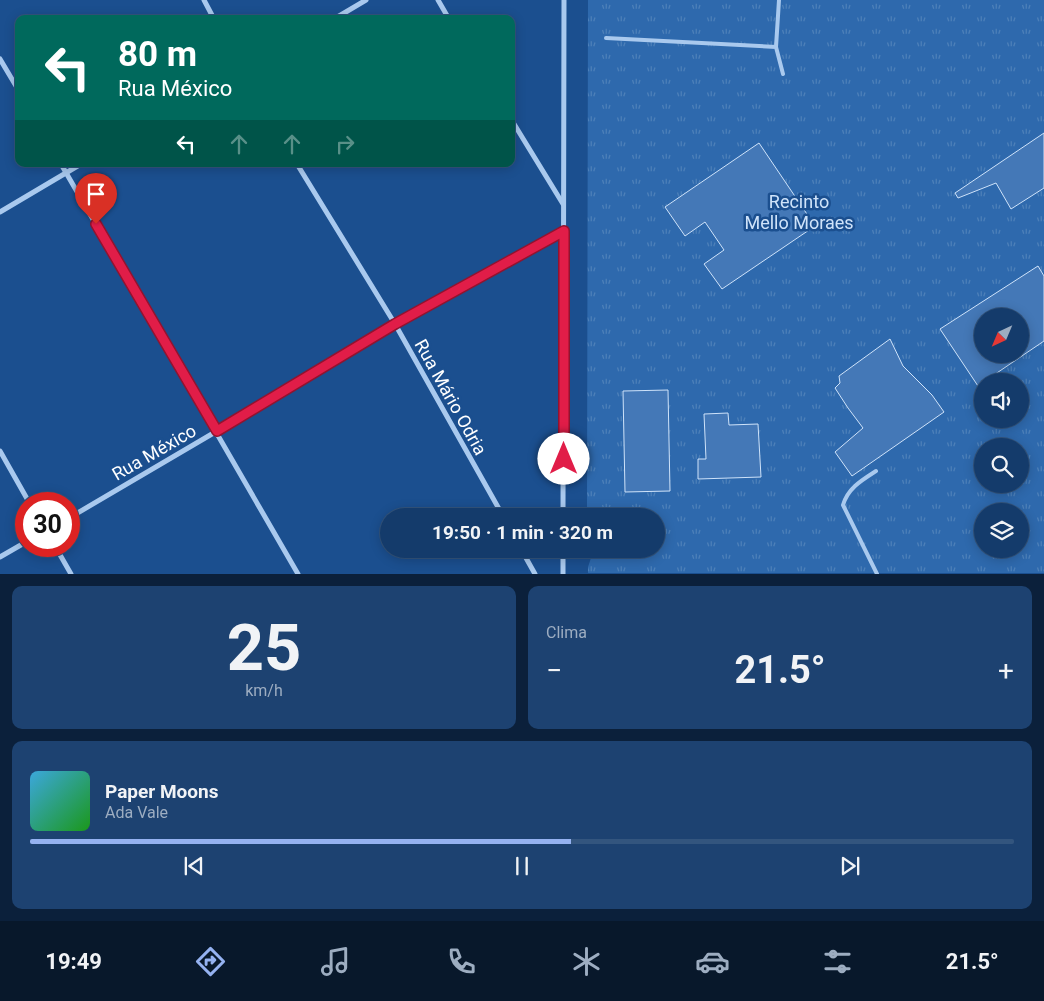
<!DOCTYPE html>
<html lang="pt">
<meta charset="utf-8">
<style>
body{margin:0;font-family:Roboto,sans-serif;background:#1d4271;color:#f1f3f6;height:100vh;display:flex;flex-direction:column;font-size:19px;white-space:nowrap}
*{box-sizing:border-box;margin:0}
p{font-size:16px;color:#9dadc1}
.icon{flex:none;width:28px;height:28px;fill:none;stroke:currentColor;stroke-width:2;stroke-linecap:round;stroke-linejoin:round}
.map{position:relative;height:574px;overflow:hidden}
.details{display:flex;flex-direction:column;gap:12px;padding:12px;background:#0b203b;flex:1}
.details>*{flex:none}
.hud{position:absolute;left:15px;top:15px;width:500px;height:152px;border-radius:10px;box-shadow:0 2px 12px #0003,0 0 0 1px #33557e;background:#00695c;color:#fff;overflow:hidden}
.needle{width:32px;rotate:224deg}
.fabs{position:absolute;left:974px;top:308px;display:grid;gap:10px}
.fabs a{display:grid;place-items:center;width:55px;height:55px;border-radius:50%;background:#143b6b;box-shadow:0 2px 12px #0003,0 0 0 1px #33557e;font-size:25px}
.speed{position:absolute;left:15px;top:492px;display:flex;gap:10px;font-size:25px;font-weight:700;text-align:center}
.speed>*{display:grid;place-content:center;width:65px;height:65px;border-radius:50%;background:#143b6b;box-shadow:0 2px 12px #0003,0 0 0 1px #33557e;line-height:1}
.speed .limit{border:8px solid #d22;background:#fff;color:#111}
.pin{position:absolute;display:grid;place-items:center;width:42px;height:42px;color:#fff;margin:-51px -21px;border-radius:50% 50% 50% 0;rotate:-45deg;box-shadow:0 0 5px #0007}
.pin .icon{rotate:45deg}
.me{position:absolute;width:55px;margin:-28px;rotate:0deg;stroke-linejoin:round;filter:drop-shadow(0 0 4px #0008)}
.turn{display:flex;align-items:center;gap:18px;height:105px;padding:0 20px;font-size:22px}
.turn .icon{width:65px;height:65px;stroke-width:2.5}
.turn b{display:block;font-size:35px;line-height:42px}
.lanes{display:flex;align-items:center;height:48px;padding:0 20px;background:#0003;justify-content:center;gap:25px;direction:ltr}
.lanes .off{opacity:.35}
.big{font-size:38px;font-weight:700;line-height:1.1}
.details .tile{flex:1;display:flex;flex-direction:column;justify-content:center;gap:8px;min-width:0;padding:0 18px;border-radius:10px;background:#1d4271}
.details .dial{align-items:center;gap:0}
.dial b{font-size:65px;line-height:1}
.song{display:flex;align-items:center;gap:15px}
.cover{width:60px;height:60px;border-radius:8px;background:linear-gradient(135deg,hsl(200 70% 55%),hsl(120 70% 35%))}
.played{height:5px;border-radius:2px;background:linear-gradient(90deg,#95b2f1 55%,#33557e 55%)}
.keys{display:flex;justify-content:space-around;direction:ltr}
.heat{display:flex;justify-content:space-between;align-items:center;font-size:28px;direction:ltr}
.details .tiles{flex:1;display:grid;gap:12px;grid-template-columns:1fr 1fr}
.tile:last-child{grid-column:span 2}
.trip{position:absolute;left:380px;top:508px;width:285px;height:50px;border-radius:25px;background:#143b6b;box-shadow:0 2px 12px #0003,0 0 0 1px #33557e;font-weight:700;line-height:50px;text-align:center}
.menu{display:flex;height:80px;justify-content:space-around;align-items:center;background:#08182b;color:#9dadc1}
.menu .icon{width:35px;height:35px}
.menu .active{color:#95b2f1}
.menu b{font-size:22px;color:#f1f3f6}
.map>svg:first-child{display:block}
.grass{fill:url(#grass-tufts);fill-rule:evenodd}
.building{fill:#4478b7;stroke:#cfe3fa;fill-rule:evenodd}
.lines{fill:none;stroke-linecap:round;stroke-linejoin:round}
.service{stroke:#a9c9ee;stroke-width:4}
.minor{stroke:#a9c9ee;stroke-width:5}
.route-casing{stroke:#92132f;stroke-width:12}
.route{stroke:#e11d48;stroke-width:9}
.labels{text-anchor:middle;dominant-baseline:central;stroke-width:5;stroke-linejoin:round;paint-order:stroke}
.park-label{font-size:18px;fill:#cfe3fa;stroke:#1b4f8f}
.street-label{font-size:18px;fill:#fff;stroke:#1b4f8f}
</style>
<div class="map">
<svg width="1044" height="574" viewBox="0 0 1044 574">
<defs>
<pattern id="grass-tufts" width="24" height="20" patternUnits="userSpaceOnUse" patternTransform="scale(1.25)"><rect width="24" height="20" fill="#2e69ad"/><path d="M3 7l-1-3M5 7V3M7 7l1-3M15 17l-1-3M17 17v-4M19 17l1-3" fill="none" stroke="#4d80b9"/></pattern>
</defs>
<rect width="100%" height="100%" fill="#1b4f8f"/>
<path class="grass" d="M 588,0 L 1044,0 L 1044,573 L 588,573 L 588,567 L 594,549 L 656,549 L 656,516 L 590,516 L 587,511 ZM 982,316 L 1020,316 L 1020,354 L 982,354 ZM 982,381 L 1020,381 L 1020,419 L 982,419 ZM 982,446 L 1020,446 L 1020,484 L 982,484 ZM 982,511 L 1020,511 L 1020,549 L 982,549 Z"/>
<g class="building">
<path d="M 1044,133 L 1044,188 L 1011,209 L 996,183 L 958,198 L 955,193 Z"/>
<path d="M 759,143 L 815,226 L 722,289 L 704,264 L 724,250 L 705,222 L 685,236 L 665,207 Z"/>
<path d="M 1038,266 L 1044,276 L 1044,341 L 985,381 L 982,381 L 982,383 L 978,386 L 940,329 ZM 982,316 L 1020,316 L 1020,354 L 982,354 Z"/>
<path d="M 890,339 L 903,366 L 932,395 L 944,412 L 852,476 L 835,452 L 863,428 L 848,408 L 835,388 L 840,383 L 839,376 Z"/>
<path d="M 668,390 L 670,491 L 625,492 L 623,391 Z"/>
<path d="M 728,413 L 729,425 L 758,424 L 761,477 L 698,479 L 698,459 L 706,459 L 704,414 Z"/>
</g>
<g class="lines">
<g class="service">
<path d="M 606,38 L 776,47 L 783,74"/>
<path d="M 776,47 L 779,0"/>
<path d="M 876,471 C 862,480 848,488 843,505 L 877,574"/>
</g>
<g class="minor">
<path d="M 204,0 L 214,19"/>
<path d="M 438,0 L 449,19"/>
<path d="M 334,19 L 366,0"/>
<path d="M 0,59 L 19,91"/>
<path d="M 511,119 L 563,204"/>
<path d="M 61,164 L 298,574"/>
<path d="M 297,164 L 395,324 L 503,516"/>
<path d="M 0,212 L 81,164"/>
<path d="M 0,451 L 30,504"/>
<path d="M 563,516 L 564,0"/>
<path d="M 69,518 L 217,431 L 395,324 L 564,231"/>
<path d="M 55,546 L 71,574"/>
<path d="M 521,549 L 535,574"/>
<path d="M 0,557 L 26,542"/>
<path d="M 563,574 L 563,549"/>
</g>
</g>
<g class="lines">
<defs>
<path id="route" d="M 96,224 L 217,431 L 395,324 L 564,231 L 564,459"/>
</defs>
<use href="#route" class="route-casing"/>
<use href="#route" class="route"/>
</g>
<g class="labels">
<g class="park-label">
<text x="799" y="201">Recinto<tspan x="799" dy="21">Mello Moraes</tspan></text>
</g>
<g class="street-label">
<text transform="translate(451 397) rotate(61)">Rua Mário Odria</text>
<text transform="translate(154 452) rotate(-30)">Rua México</text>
</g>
</g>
</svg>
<div class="fabs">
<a><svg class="needle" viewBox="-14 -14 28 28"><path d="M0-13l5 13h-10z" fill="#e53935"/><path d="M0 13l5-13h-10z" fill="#9dadc1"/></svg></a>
<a><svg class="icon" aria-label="sound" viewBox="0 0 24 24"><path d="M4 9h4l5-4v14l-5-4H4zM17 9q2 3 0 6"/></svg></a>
<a><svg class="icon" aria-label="search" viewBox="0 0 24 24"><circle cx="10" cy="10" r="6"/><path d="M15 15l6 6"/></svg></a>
<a><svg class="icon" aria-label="layers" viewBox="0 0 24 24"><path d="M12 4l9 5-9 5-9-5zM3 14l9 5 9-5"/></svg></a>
</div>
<div class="speed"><div class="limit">30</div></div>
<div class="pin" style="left:96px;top:224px;background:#d93025"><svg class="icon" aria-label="arrive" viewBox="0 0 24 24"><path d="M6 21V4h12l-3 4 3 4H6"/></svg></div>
<svg class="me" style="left:564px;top:459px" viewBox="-20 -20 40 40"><circle r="19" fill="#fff"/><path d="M0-13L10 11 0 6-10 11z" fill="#e11d48"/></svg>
<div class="trip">19:50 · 1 min · 320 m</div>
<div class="hud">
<div class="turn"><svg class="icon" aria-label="left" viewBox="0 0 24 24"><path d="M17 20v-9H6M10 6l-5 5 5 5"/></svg><div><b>80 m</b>Rua México</div></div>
<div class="lanes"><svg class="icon" aria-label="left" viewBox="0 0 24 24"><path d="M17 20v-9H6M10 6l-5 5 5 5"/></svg><svg class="icon off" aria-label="ahead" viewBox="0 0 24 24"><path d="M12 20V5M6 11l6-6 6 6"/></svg><svg class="icon off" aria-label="ahead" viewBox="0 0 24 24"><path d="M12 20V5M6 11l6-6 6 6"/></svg><svg class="icon off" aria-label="right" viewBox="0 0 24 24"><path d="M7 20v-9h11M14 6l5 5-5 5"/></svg></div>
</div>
</div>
<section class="details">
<div class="tiles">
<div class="tile dial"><b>25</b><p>km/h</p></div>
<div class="tile"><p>Clima</p>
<div class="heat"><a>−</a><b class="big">21.5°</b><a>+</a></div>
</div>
<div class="tile">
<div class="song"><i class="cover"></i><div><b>Paper Moons</b><p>Ada Vale</p></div></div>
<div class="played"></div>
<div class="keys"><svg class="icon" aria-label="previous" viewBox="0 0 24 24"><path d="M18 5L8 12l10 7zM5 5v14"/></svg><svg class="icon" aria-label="pause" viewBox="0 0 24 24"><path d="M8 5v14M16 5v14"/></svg><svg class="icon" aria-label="next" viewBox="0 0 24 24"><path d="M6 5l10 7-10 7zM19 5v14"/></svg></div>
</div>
</div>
</section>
<nav class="menu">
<b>19:49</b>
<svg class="icon active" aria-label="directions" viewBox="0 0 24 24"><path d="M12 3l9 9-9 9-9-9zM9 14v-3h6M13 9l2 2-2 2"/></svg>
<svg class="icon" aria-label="music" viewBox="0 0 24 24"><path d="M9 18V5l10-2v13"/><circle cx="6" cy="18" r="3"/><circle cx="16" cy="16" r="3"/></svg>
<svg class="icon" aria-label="phone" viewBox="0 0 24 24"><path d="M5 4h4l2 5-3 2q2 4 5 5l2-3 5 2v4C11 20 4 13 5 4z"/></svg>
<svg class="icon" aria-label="climate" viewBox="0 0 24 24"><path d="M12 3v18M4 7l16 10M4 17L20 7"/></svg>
<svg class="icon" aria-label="car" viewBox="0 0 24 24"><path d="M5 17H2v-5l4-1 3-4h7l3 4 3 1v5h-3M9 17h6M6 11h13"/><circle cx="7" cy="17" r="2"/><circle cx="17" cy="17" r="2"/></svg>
<svg class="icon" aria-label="filters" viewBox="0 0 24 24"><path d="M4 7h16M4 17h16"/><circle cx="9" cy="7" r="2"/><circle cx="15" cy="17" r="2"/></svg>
<b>21.5°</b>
</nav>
